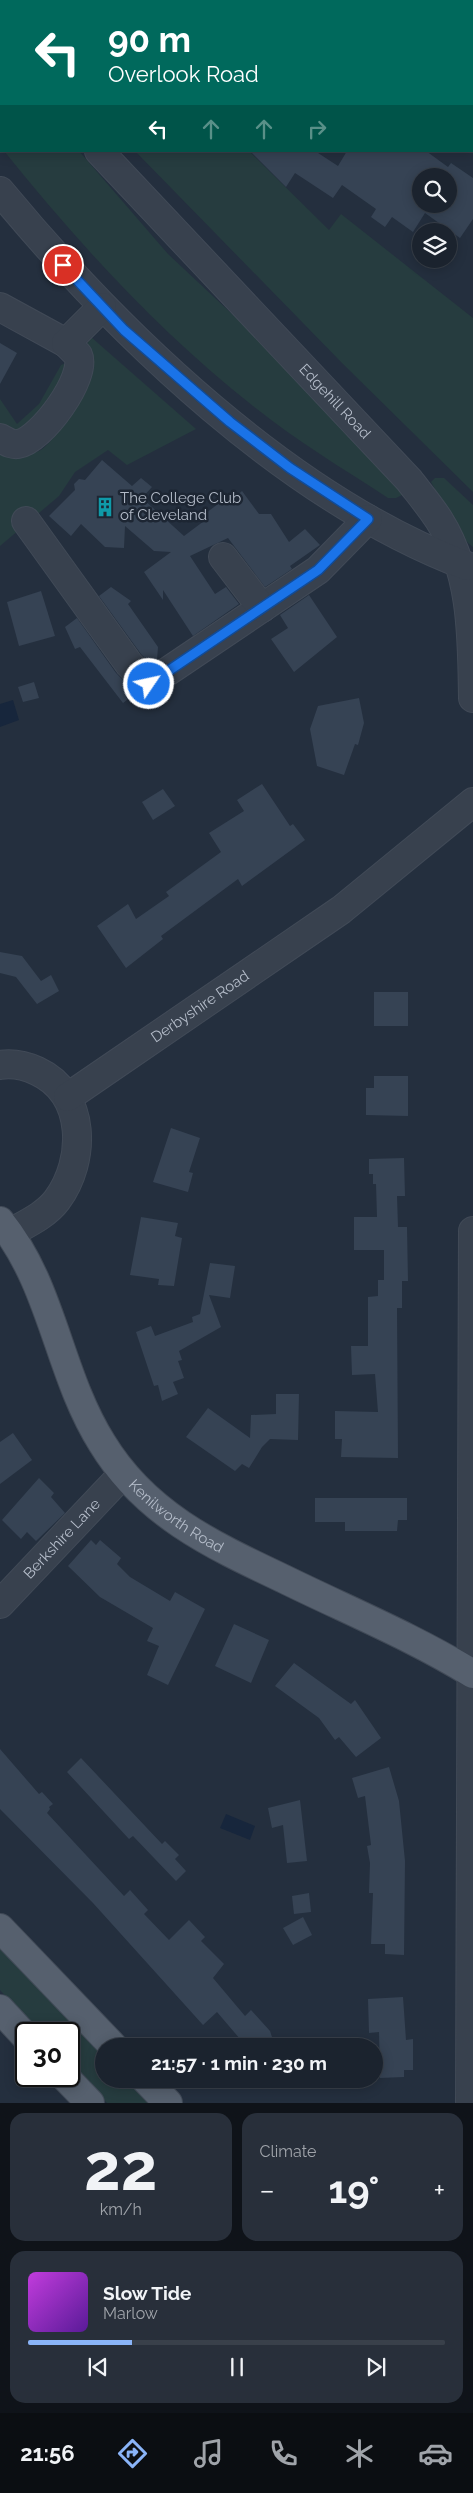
<!DOCTYPE html>
<meta charset="utf-8">
<style>
body{margin:0;font-family:Raleway,sans-serif;background:#282f3a;color:#f1f3f6;height:100vh;display:flex;flex-direction:column;font-size:19px;white-space:nowrap}
*{box-sizing:border-box;margin:0}
p{font-size:16px;color:#a0a4aa}
.icon{flex:none;width:28px;height:28px;fill:none;stroke:currentColor;stroke-width:2;stroke-linecap:round;stroke-linejoin:round}
.map{position:relative;height:2103px;overflow:hidden}
.sheet{display:flex;flex-direction:column;gap:10px;padding:10px;background:#0f1319;flex:1}
.sheet>*{flex:none}
.top-card{position:absolute;left:0px;top:0px;width:474px;height:152px;box-shadow:0 2px 12px #0003,0 0 0 1px #39404a;background:#00695c;color:#fff;overflow:hidden}
.fabs{position:absolute;left:412px;top:168px;display:grid;gap:10px}
.fabs a{display:grid;place-items:center;width:45px;height:45px;border-radius:50%;background:#1b232e;box-shadow:0 2px 12px #0003,0 0 0 1px #39404a;font-size:25px}
.speed{position:absolute;left:15px;top:2022px;display:flex;gap:10px;font-size:25px;font-weight:700;text-align:center}
.speed>*{display:grid;place-content:center;width:65px;height:65px;border-radius:50%;background:#1b232e;box-shadow:0 2px 12px #0003,0 0 0 1px #39404a;line-height:1}
.speed .limit{border:2px solid #111;border-radius:8px;background:#fff;color:#111}
.pin{position:absolute;display:grid;place-items:center;width:42px;height:42px;color:#fff;margin:-21px;border:2px solid #fff;border-radius:50%;box-shadow:0 1px 5px #0007}
.me{position:absolute;width:55px;margin:-28px;rotate:56deg;stroke-linejoin:round;filter:drop-shadow(0 0 4px #0008)}
.turn{display:flex;align-items:center;gap:18px;height:105px;padding:0 25px;font-size:22px}
.turn .icon{width:65px;height:65px;stroke-width:2.5}
.turn b{display:block;font-size:35px;line-height:42px}
.lanes{display:flex;align-items:center;height:48px;padding:0 25px;background:#0003;justify-content:center;gap:25px;direction:ltr}
.lanes .off{opacity:.35}
.big{font-size:38px;font-weight:700;line-height:1.1}
.sheet .widget{flex:1;display:flex;flex-direction:column;justify-content:center;gap:8px;min-width:0;padding:0 18px;border-radius:15px;background:#282f3a}
.sheet .dial{align-items:center;gap:0}
.dial b{font-size:65px;line-height:1}
.song{display:flex;align-items:center;gap:15px}
.cover{width:60px;height:60px;border-radius:8px;background:linear-gradient(135deg,hsl(290 70% 55%),hsl(270 70% 35%))}
.played{height:5px;border-radius:2px;background:linear-gradient(90deg,#8ab4f8 25%,#39404a 25%)}
.keys{display:flex;justify-content:space-around;direction:ltr}
.heat{display:flex;justify-content:space-between;align-items:center;font-size:28px;direction:ltr}
.sheet .tiles{flex:1;display:grid;gap:10px;grid-template-columns:1fr 1fr}
.widget:last-child{grid-column:span 2}
.trip{position:absolute;left:95px;top:2038px;width:288px;height:50px;border-radius:25px;background:#1b232e;box-shadow:0 2px 12px #0003,0 0 0 1px #39404a;font-weight:700;line-height:50px;text-align:center}
.tabs{display:flex;height:80px;justify-content:space-around;align-items:center;background:#0b0e12;color:#a0a4aa}
.tabs .icon{width:35px;height:35px}
.tabs .on{color:#8ab4f8}
.tabs b{font-size:22px;color:#f1f3f6}
.map>svg:first-child{display:block}
.green{fill:#263c3f}
.water{fill:#17263c}
.building{fill:#364354;fill-rule:evenodd}
.lines{fill:none;stroke-linecap:round;stroke-linejoin:round}
.minor-casing{stroke:#414a57;stroke-width:30}
.major-casing{stroke:#414a57;stroke-width:30}
.minor{stroke:#38414e;stroke-width:28}
.major{stroke:#56606e;stroke-width:28}
.route-casing{stroke:#114b97;stroke-width:12}
.route{stroke:#1a73e8;stroke-width:9}
.labels{text-anchor:middle;dominant-baseline:central;stroke-width:5;stroke-linejoin:round;paint-order:stroke}
.street-label{font-size:15px;fill:#b4bcc9;stroke:#1d2633}
.poi-label{font-size:15px;fill:#b4bcc9;stroke:#1d2633;text-anchor:start}
</style>
<div class="map">
<svg width="473" height="2103" viewBox="0 0 473 2103">
<rect width="100%" height="100%" fill="#242f3e"/>
<g class="green">
<path d="M 0,45 L 1,47 L 1,147 L 0,146 Z"/>
<path d="M 4,151 L 79,151 L 168,254 L 248,329 L 404,494 L 396,498 L 388,498 C 342,468 295,440 253,406 C 159,332 79,244 4,151 Z"/>
<path d="M 135,151 L 249,151 L 329,230 L 341,214 L 473,318 L 473,492 L 342,363 Z"/>
<path d="M 91,337 L 196,429 L 127,465 L 108,450 L 75,472 L 59,496 L 0,546 L 0,450 C 12,452 27,456 39,451 C 52,445 82,400 88,386 C 93,374 92,356 87,344 Z"/>
<path d="M 66,363 L 70,366 C 56,394 42,420 13,433 L 0,428 L 0,399 L 17,424 L 39,404 L 61,365 Z"/>
<path d="M 435,478 L 444,478 L 473,505 L 473,547 C 453,532 443,503 431,482 Z"/>
<path d="M 0,1941 L 104,2050 L 104,2079 L 132,2079 L 155,2103 L 107,2103 L 69,2063 L 69,2034 L 41,2034 L 0,1990 Z"/>
</g>
<g class="water">
<path d="M 13,700 L 19,720 L 0,727 L 0,704 Z"/>
<path d="M 226,1814 L 255,1826 L 250,1840 L 220,1828 Z"/>
</g>
<g class="building">
<path d="M 250,151 L 315,151 L 338,166 L 347,151 L 426,151 L 448,167 L 451,163 L 473,178 L 473,219 L 460,238 L 425,213 L 413,232 L 392,217 L 385,227 L 371,217 L 376,209 L 342,185 L 333,198 L 295,173 L 286,187 ZM 421,176 L 449,176 L 449,204 L 421,204 Z"/>
<path d="M 0,343 L 17,353 L 0,384 Z"/>
<path d="M 102,460 L 132,486 L 141,478 L 152,487 L 142,498 L 184,536 L 204,521 L 202,516 L 226,498 L 229,503 L 242,491 L 259,514 L 271,514 L 289,542 L 305,529 L 320,545 L 290,566 L 292,569 L 265,587 L 228,538 L 190,556 L 215,594 L 226,587 L 239,604 L 193,636 L 163,590 L 163,600 L 144,572 L 171,552 L 154,551 L 125,526 L 124,548 L 105,547 L 81,524 L 71,536 L 49,516 L 75,490 L 74,484 L 79,479 L 85,480 Z"/>
<path d="M 111,587 L 131,601 L 128,604 L 158,647 L 157,660 L 151,664 L 141,654 L 99,596 Z"/>
<path d="M 41,591 L 55,636 L 19,646 L 7,602 Z"/>
<path d="M 309,595 L 337,637 L 294,672 L 271,639 L 288,628 L 280,615 Z"/>
<path d="M 77,618 L 116,673 L 136,693 L 123,703 L 80,647 L 75,649 L 65,627 Z"/>
<path d="M 34,682 L 39,698 L 23,702 L 18,687 Z"/>
<path d="M 359,698 L 364,723 L 358,745 L 355,744 L 344,775 L 317,766 L 310,729 L 318,706 Z"/>
<path d="M 262,784 L 290,826 L 293,824 L 305,840 L 242,886 L 238,879 L 161,936 L 163,939 L 126,968 L 97,926 L 128,904 L 136,919 L 169,896 L 166,892 L 221,852 L 209,833 L 244,811 L 237,800 Z"/>
<path d="M 163,789 L 175,806 L 153,820 L 142,802 Z"/>
<path d="M 0,952 L 22,956 L 41,981 L 51,975 L 59,991 L 37,1004 L 16,977 L 0,973 Z"/>
<rect x="374" y="992" width="34" height="34"/>
<path d="M 374,1076 L 408,1076 L 408,1116 L 366,1115 L 366,1088 L 374,1088 Z"/>
<path d="M 171,1128 L 200,1138 L 189,1172 L 193,1173 L 188,1192 L 153,1182 Z"/>
<path d="M 404,1158 L 405,1196 L 397,1196 L 398,1227 L 407,1227 L 408,1281 L 402,1281 L 402,1308 L 397,1308 L 398,1458 L 341,1457 L 342,1439 L 335,1439 L 335,1411 L 378,1412 L 375,1374 L 352,1375 L 351,1346 L 368,1346 L 368,1297 L 378,1296 L 378,1280 L 384,1280 L 384,1250 L 354,1250 L 354,1217 L 377,1217 L 376,1184 L 373,1184 L 373,1174 L 369,1174 L 369,1159 Z"/>
<path d="M 141,1217 L 178,1223 L 175,1236 L 182,1238 L 174,1286 L 158,1285 L 159,1279 L 130,1275 Z"/>
<path d="M 210,1263 L 235,1266 L 230,1298 L 209,1295 L 221,1327 L 179,1351 L 182,1360 L 178,1361 L 184,1378 L 173,1382 L 178,1394 L 162,1401 L 158,1385 L 154,1386 L 136,1332 L 151,1326 L 155,1336 L 193,1322 L 192,1317 L 200,1314 Z"/>
<path d="M 276,1394 L 299,1394 L 298,1440 L 270,1439 L 262,1447 L 249,1468 L 242,1464 L 235,1471 L 186,1437 L 208,1408 L 250,1438 L 251,1415 L 276,1414 Z"/>
<path d="M 13,1433 L 32,1460 L 0,1484 L 0,1442 Z"/>
<path d="M 39,1478 L 54,1493 L 51,1497 L 65,1513 L 36,1541 L 27,1532 L 21,1539 L 2,1520 Z"/>
<path d="M 315,1498 L 407,1498 L 407,1520 L 398,1520 L 397,1531 L 345,1531 L 345,1522 L 315,1522 Z"/>
<path d="M 91,1540 L 96,1545 L 100,1540 L 121,1558 L 117,1564 L 130,1577 L 170,1601 L 175,1592 L 205,1609 L 168,1685 L 147,1675 L 159,1646 L 147,1641 L 153,1628 L 100,1597 L 68,1566 Z"/>
<path d="M 234,1624 L 269,1640 L 251,1683 L 215,1666 Z"/>
<path d="M 294,1663 L 351,1704 L 355,1700 L 381,1738 L 356,1757 L 339,1737 L 335,1740 L 319,1718 L 275,1686 Z"/>
<path d="M 0,1749 L 39,1794 L 42,1792 L 53,1804 L 49,1807 L 50,1809 L 47,1813 L 124,1896 L 130,1890 L 148,1910 L 144,1914 L 169,1940 L 189,1920 L 205,1937 L 201,1941 L 224,1964 L 213,1978 L 245,2016 L 251,2010 L 270,2031 L 272,2037 L 262,2046 L 246,2046 L 217,2012 L 203,2025 L 93,1903 L 0,1809 Z"/>
<path d="M 81,1758 L 162,1844 L 165,1841 L 179,1855 L 175,1859 L 186,1871 L 176,1881 L 133,1836 L 129,1839 L 67,1772 Z"/>
<path d="M 389,1767 L 399,1801 L 405,1861 L 404,1955 L 385,1954 L 385,1944 L 371,1944 L 373,1893 L 369,1893 L 370,1863 L 367,1846 L 371,1845 L 365,1796 L 358,1798 L 352,1778 Z"/>
<path d="M 300,1800 L 307,1861 L 287,1863 L 283,1825 L 272,1828 L 268,1808 Z"/>
<path d="M 309,1893 L 311,1912 L 294,1914 L 292,1896 Z"/>
<path d="M 303,1917 L 312,1935 L 293,1945 L 283,1928 Z"/>
<path d="M 403,1997 L 406,2040 L 413,2039 L 413,2070 L 404,2070 L 404,2077 L 380,2078 L 379,2032 L 369,2033 L 368,1999 Z"/>
</g>
<g class="lines">
<defs>
<g id="minor">
<path d="M 335,0 L 336,1"/>
<path d="M 0,25 L 1,27"/>
<path d="M 472,126 L 473,127"/>
<path id="s1" d="M 99,151 L 409,480 C 419,493 430,506 439,520 C 473,574 472,637 473,698"/>
<path d="M 0,191 C 120,336 289,499 467,566"/>
<path d="M 0,307 L 66,343"/>
<path d="M 0,438 C 6,441 11,445 18,444 C 41,441 88,376 78,355 L 66,343 L 102,307"/>
<path d="M 26,521 L 129,664 L 149,684 L 318,570 L 368,519"/>
<path d="M 223,557 L 262,608"/>
<path d="M 0,1065 C 13,1063 26,1066 37,1071 C 87,1094 86,1161 57,1200 C 46,1215 26,1224 10,1233"/>
<path id="s2" d="M 68,1097 L 341,910 L 473,802"/>
<path id="s3" d="M 0,1604 L 123,1474"/>
<path d="M 470,2103 L 473,1231"/>
</g>
<g id="major">
<path id="s4" d="M 0,1221 C 53,1286 58,1373 102,1443 C 145,1514 212,1545 284,1579 C 347,1610 413,1637 473,1674"/>
<path d="M 0,1928 L 113,2046"/>
<path d="M 0,2009 L 26,2037"/>
<path d="M 64,2076 L 90,2103"/>
<path d="M 145,2079 L 168,2103"/>
</g>
</defs>
<use href="#minor" class="minor-casing"/>
<use href="#major" class="major-casing"/>
<use href="#minor" class="minor"/>
<use href="#major" class="major"/>
</g>
<g class="lines">
<defs>
<path id="route" d="M 63,265 L 124,330 L 230,422 L 290,468 L 368,519 L 318,570 L 149,684"/>
</defs>
<use href="#route" class="route-casing"/>
<use href="#route" class="route"/>
</g>
<defs>
<symbol id="building-bare" viewBox="-9 -9 18 18"><path d="M-4-6H4V6H1V3H-1V6H-4ZM-2.5-4.3h1.7v1.8h-1.7ZM.8-4.3h1.7v1.8H.8ZM-2.5-1h1.7V.8h-1.7ZM.8-1h1.7V.8H.8Z" fill="#0f9aa8" stroke="#1d2633" stroke-width="2.5" paint-order="stroke"/></symbol>
</defs>
<g fill-rule="evenodd">
<use href="#building-bare" x="91" y="493" width="28" height="28"/>
</g>
<g class="labels">
<g class="street-label">
<text stroke="none"><textPath href="#s1" startOffset="344">Edgehill Road</textPath></text>
<text stroke="none"><textPath href="#s2" startOffset="160">Derbyshire Road</textPath></text>
<text stroke="none"><textPath href="#s4" startOffset="351">Kenilworth Road</textPath></text>
<text stroke="none"><textPath href="#s3" startOffset="90">Berkshire Lane</textPath></text>
</g>
<g class="poi-label">
<text x="120" y="498">The College Club<tspan x="120" dy="17">of Cleveland</tspan></text>
</g>
</g>
</svg>
<div class="fabs">
<a><svg class="icon" aria-label="search" viewBox="0 0 24 24"><circle cx="10" cy="10" r="6"/><path d="M15 15l6 6"/></svg></a>
<a><svg class="icon" aria-label="layers" viewBox="0 0 24 24"><path d="M12 4l9 5-9 5-9-5zM3 14l9 5 9-5"/></svg></a>
</div>
<div class="speed"><div class="limit">30</div></div>
<div class="pin" style="left:63px;top:265px;background:#d93025"><svg class="icon" aria-label="arrive" viewBox="0 0 24 24"><path d="M6 21V4h12l-3 4 3 4H6"/></svg></div>
<svg class="me" style="left:149px;top:684px" viewBox="-20 -20 40 40"><circle r="17" fill="#1a73e8" stroke="#fff" stroke-width="3"/><path d="M0-11L8 9 0 5-8 9z" fill="#fff"/></svg>
<div class="trip">21:57 · 1 min · 230 m</div>
<div class="top-card">
<div class="turn"><svg class="icon" aria-label="left" viewBox="0 0 24 24"><path d="M17 20v-9H6M10 6l-5 5 5 5"/></svg><div><b>90 m</b>Overlook Road</div></div>
<div class="lanes"><svg class="icon" aria-label="left" viewBox="0 0 24 24"><path d="M17 20v-9H6M10 6l-5 5 5 5"/></svg><svg class="icon off" aria-label="ahead" viewBox="0 0 24 24"><path d="M12 20V5M6 11l6-6 6 6"/></svg><svg class="icon off" aria-label="ahead" viewBox="0 0 24 24"><path d="M12 20V5M6 11l6-6 6 6"/></svg><svg class="icon off" aria-label="right" viewBox="0 0 24 24"><path d="M7 20v-9h11M14 6l5 5-5 5"/></svg></div>
</div>
</div>
<section class="sheet">
<div class="tiles">
<div class="widget dial"><b>22</b><p>km/h</p></div>
<div class="widget"><p>Climate</p>
<div class="heat"><a>−</a><b class="big">19°</b><a>+</a></div>
</div>
<div class="widget">
<div class="song"><i class="cover"></i><div><b>Slow Tide</b><p>Marlow</p></div></div>
<div class="played"></div>
<div class="keys"><svg class="icon" aria-label="previous" viewBox="0 0 24 24"><path d="M18 5L8 12l10 7zM5 5v14"/></svg><svg class="icon" aria-label="pause" viewBox="0 0 24 24"><path d="M8 5v14M16 5v14"/></svg><svg class="icon" aria-label="next" viewBox="0 0 24 24"><path d="M6 5l10 7-10 7zM19 5v14"/></svg></div>
</div>
</div>
</section>
<nav class="tabs">
<b>21:56</b>
<svg class="icon on" aria-label="directions" viewBox="0 0 24 24"><path d="M12 3l9 9-9 9-9-9zM9 14v-3h6M13 9l2 2-2 2"/></svg>
<svg class="icon" aria-label="music" viewBox="0 0 24 24"><path d="M9 18V5l10-2v13"/><circle cx="6" cy="18" r="3"/><circle cx="16" cy="16" r="3"/></svg>
<svg class="icon" aria-label="phone" viewBox="0 0 24 24"><path d="M5 4h4l2 5-3 2q2 4 5 5l2-3 5 2v4C11 20 4 13 5 4z"/></svg>
<svg class="icon" aria-label="climate" viewBox="0 0 24 24"><path d="M12 3v18M4 7l16 10M4 17L20 7"/></svg>
<svg class="icon" aria-label="car" viewBox="0 0 24 24"><path d="M5 17H2v-5l4-1 3-4h7l3 4 3 1v5h-3M9 17h6M6 11h13"/><circle cx="7" cy="17" r="2"/><circle cx="17" cy="17" r="2"/></svg>
</nav>
